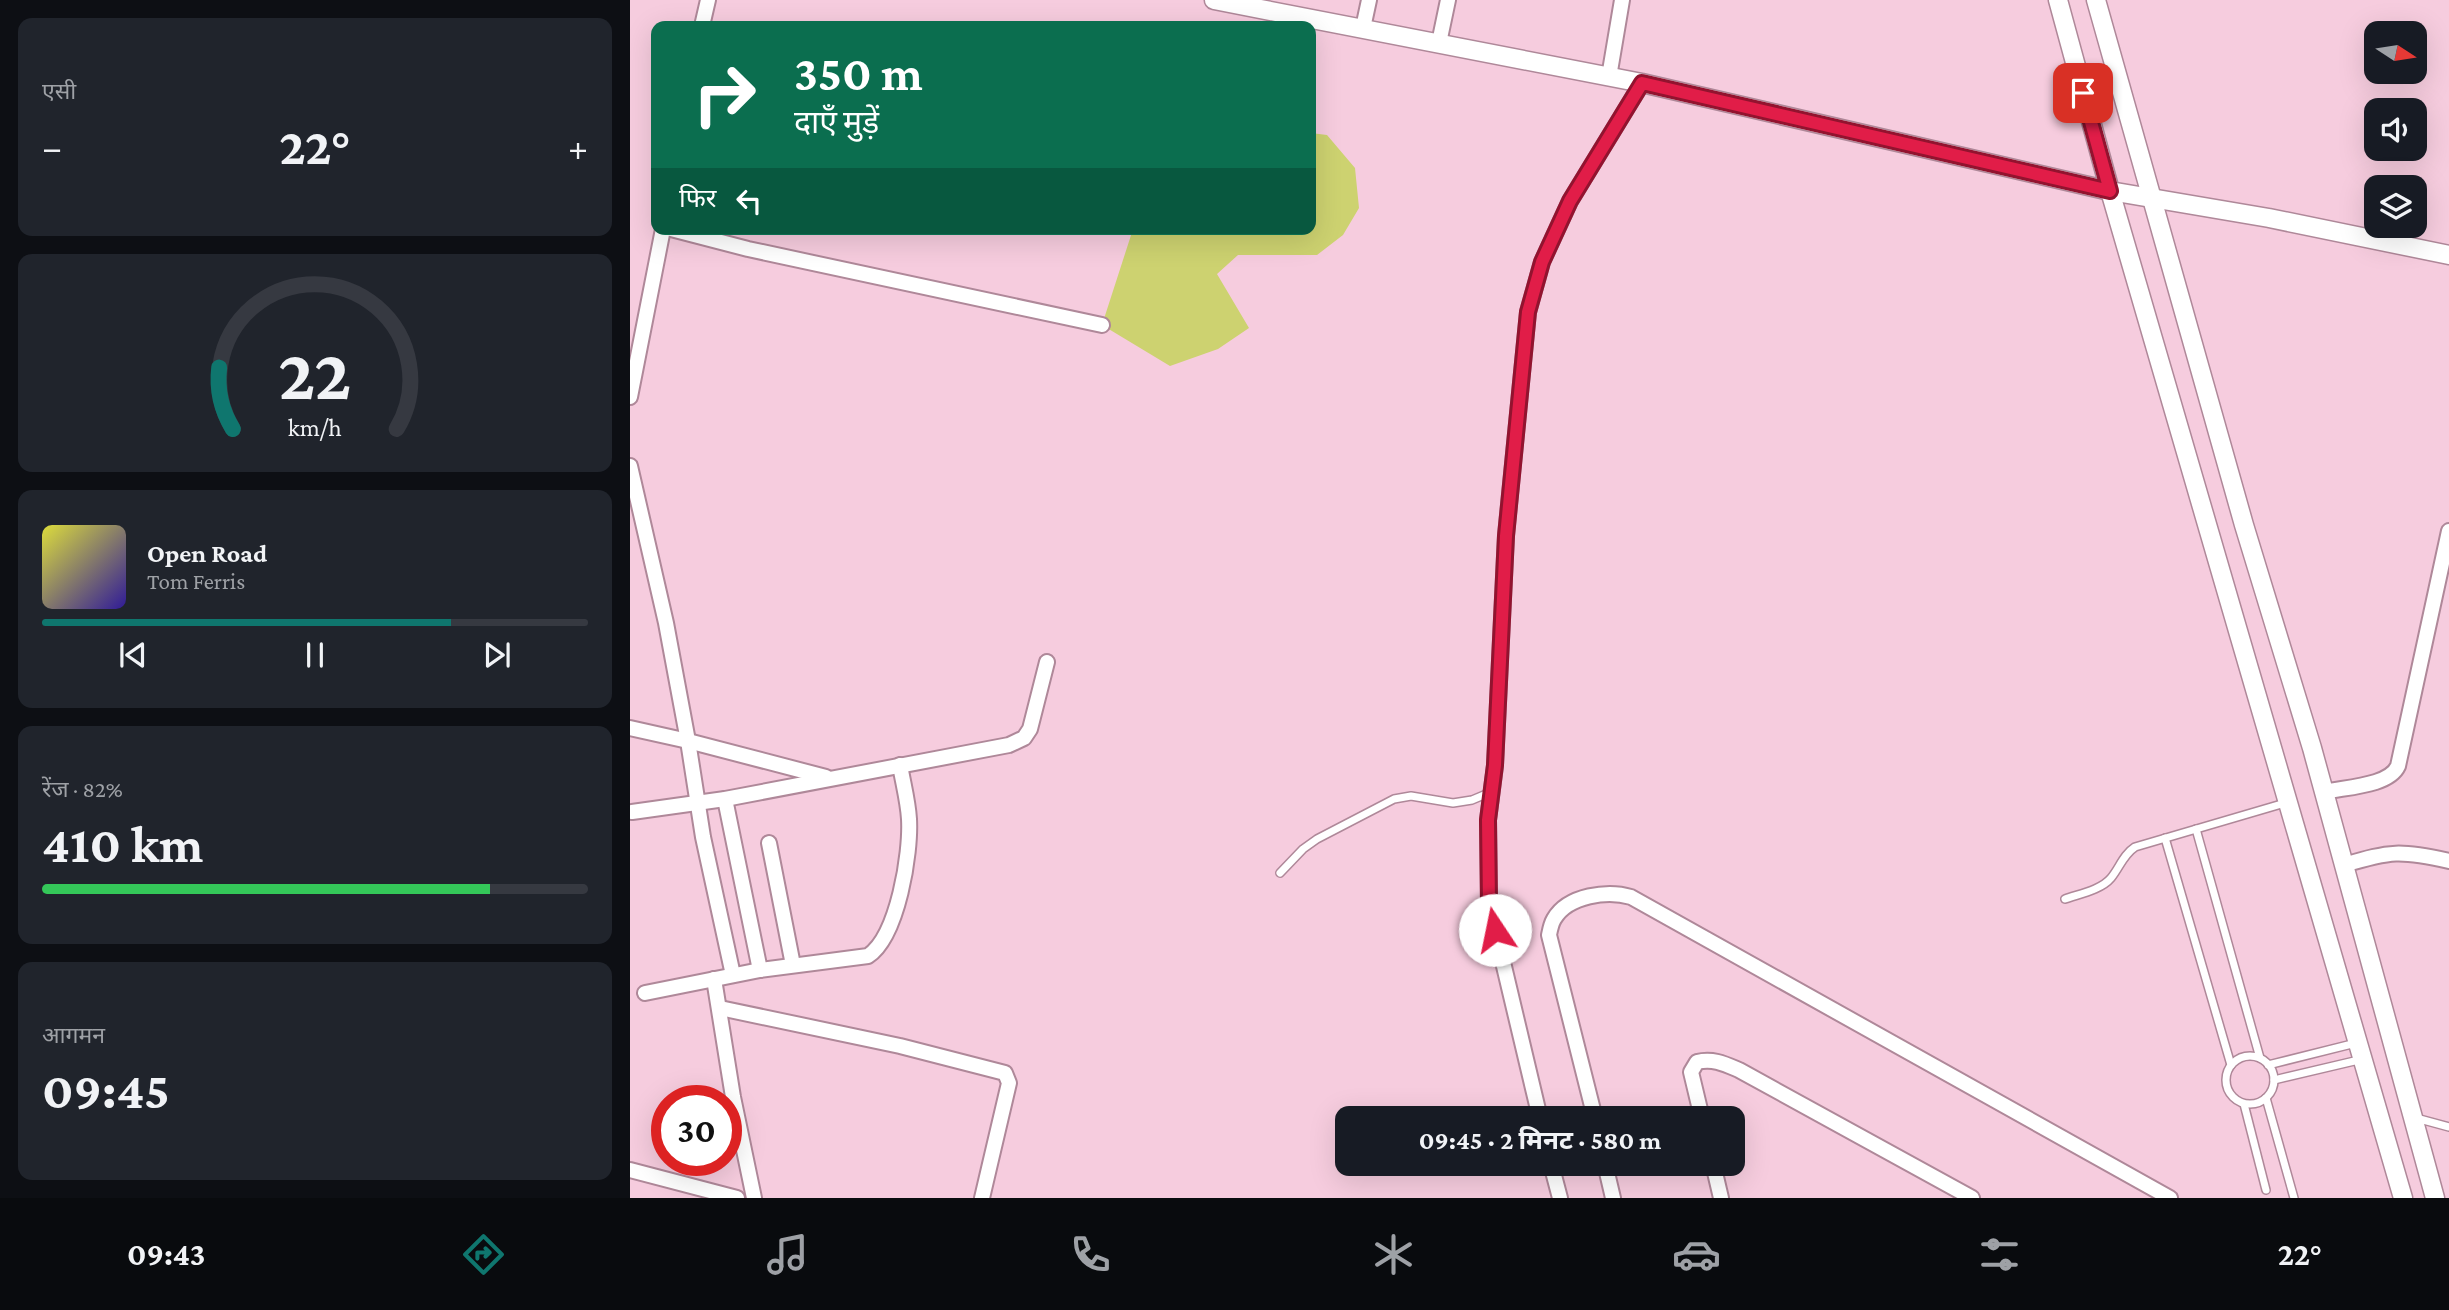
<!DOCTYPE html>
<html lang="hi">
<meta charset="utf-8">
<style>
body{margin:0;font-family:"Crimson Pro","Noto Sans Devanagari",serif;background:#20242c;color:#f1f3f6;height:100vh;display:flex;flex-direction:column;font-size:26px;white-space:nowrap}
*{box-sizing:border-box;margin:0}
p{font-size:23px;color:#9ea1a6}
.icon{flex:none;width:38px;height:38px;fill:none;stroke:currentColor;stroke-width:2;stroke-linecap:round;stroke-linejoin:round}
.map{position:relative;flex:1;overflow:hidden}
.sheet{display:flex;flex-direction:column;gap:18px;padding:18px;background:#0d0f14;width:630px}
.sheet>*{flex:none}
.guide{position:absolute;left:21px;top:21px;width:665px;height:214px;border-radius:14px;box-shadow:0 7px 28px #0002;background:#0b6e4f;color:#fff;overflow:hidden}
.needle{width:46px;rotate:102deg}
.controls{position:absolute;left:1734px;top:21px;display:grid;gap:14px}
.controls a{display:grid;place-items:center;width:63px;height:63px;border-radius:14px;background:#171b24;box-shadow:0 7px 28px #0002;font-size:35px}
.speed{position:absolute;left:21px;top:1085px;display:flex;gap:14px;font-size:35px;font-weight:700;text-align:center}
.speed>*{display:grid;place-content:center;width:91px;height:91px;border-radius:50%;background:#171b24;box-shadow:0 7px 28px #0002;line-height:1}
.speed .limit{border:10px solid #d22;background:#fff;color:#111}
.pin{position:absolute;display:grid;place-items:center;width:60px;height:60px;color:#fff;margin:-30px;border-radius:14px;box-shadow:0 4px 10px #0006}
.me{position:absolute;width:77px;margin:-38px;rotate:349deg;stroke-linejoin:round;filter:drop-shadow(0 0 5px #0008)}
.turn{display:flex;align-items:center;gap:24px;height:147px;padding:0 28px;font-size:32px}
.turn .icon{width:91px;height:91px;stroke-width:2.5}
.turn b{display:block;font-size:49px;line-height:60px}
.then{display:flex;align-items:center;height:66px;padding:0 28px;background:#0003;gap:14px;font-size:26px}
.big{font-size:52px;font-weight:700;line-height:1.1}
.sheet .tile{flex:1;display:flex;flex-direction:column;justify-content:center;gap:10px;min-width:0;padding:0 24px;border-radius:14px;background:#20242c}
.sheet .dial{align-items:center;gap:0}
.dial svg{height:182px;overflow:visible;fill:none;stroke:#363941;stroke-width:7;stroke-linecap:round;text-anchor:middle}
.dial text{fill:#f1f3f6;stroke:none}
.song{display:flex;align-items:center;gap:21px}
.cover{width:84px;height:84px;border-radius:10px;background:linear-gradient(135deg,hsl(60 70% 55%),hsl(250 70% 35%))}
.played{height:7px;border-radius:4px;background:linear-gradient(90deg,#0f766e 75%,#363941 75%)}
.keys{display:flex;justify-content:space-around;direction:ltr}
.heat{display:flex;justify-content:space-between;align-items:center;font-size:38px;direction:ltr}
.charge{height:10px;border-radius:5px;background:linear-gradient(90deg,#34c759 82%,#363941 0)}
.trip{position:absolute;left:705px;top:1106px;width:410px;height:70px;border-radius:14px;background:#171b24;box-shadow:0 7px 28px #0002;font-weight:700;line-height:70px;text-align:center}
.dock{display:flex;height:112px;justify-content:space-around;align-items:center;background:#090b0e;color:#9ea1a6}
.dock .icon{width:49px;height:49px}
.dock .selected{color:#0f766e}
.dock b{font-size:32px;color:#f1f3f6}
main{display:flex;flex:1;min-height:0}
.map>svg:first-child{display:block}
.green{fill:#cdd270}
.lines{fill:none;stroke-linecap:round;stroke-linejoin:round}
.service-casing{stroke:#af8899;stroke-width:10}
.minor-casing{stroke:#af8899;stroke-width:18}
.tertiary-casing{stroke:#af8899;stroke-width:21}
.service{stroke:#fff;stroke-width:7}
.minor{stroke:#fff;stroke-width:14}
.tertiary{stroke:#fff;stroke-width:18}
.route-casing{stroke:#92132f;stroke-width:18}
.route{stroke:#e11d48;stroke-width:12}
</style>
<main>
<section class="sheet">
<div class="tile"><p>एसी</p>
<div class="heat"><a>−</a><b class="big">22°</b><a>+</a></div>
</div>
<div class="tile dial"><svg viewBox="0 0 100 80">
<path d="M14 69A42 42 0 1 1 86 69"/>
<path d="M14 69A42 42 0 0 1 8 42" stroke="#0f766e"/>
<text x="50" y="56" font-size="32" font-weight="700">22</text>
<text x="50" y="72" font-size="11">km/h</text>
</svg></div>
<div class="tile">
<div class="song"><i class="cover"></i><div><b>Open Road</b><p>Tom Ferris</p></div></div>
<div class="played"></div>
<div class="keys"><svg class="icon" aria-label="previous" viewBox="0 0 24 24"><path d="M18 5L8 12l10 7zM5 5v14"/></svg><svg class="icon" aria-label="pause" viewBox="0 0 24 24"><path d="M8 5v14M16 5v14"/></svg><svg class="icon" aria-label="next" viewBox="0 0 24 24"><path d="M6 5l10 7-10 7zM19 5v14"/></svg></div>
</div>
<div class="tile"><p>रेंज · 82%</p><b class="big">410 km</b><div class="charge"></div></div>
<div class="tile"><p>आगमन</p><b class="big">09:45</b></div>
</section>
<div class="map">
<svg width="1819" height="1198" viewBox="0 0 1819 1198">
<rect width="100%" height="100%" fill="#f6ccde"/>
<path class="green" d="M 681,133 L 697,135 L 725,168 L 729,208 L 713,235 L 687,255 L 608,255 L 587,274 L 619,328 L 588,349 L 540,366 L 472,325 L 503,229 L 681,229 Z"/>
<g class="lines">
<defs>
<g id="service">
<path d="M 1566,829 L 1630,1058"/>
<path d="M 1535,838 L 1601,1065"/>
<path d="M 650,873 L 673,849 L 687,839 L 764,799 L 781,796 L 823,803 L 842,800 L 861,792"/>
<path d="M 1435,899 C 1449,894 1471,890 1481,878 C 1490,867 1493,855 1505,847 L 1655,803"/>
<circle cx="1620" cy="1080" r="24"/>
<path d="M 1638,1065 L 1726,1043"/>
<path d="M 1644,1080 L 1733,1059"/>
<path d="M 1636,1098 L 1664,1198"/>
<path d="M 1614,1104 L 1636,1190"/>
<path d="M 1786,1118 L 1819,1127"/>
</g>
<g id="minor">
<path d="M 72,26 L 78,0"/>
<path d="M 733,28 L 739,0"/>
<path d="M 809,43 L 818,0"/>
<path d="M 979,77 L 992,0"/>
<path d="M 41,229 L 118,249 L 472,325"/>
<path d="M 0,397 L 33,229"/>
<path d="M 0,466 L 36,623 L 58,741 L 73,837 L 103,975"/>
<path d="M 0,728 L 58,741 L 196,777"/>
<path d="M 1694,792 C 1716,787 1759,786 1768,766 L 1819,531"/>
<path d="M 95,799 L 130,970"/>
<path d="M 2,812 L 95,799 L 379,745 L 394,738 L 400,729 L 417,662"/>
<path d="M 139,843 L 163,965"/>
<path d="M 1714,865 C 1761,851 1770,850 1819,861"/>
<path d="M 84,979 L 103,1097 L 124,1198"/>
<path d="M 15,993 L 130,970 L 238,956 C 268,936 281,853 279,819 C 278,801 273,783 270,765"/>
<path d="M 90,1008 L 270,1046 L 375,1073 L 379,1083 L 352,1198"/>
<path d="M 910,1118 L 859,903 L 858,820 L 865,766 L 876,535 L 898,312 L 912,262 L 940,201 L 1012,83"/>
<path d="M 965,1118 L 919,935 C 920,930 921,924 924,919 C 938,895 978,890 1001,897 L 1540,1198"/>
<path d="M 1072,1118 L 1061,1072 L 1067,1062 C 1083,1058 1095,1064 1109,1070 L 1342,1198"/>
<path d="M 921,1164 L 930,1198"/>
<path d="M 975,1164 L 983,1198"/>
<path d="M 1083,1164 L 1091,1198"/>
<path d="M 0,1170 L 107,1198"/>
</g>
<g id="tertiary">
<path d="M 584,0 L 1012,83 L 1480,191 L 1639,218 L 1819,255"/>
<path d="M 1428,0 L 1480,191 L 1773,1198"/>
<path d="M 1466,0 L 1614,525 L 1682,748 L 1805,1198"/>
</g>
</defs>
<use href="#service" class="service-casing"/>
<use href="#minor" class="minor-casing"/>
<use href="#tertiary" class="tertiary-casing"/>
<use href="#service" class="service"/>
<use href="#minor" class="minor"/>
<use href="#tertiary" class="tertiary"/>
</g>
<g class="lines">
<defs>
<path id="route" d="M 865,930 L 859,903 L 858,820 L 865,765 L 876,536 L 898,312 L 912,262 L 940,201 L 1012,83 L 1480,191 L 1453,93"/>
</defs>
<use href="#route" class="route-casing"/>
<use href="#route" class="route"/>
</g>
</svg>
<div class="controls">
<a><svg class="needle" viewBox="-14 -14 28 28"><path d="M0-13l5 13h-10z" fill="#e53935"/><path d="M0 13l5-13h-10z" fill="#9ea1a6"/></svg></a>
<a><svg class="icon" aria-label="sound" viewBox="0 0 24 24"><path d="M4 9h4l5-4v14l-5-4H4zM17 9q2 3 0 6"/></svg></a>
<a><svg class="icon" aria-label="layers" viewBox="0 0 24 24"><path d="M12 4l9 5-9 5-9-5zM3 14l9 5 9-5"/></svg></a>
</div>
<div class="speed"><div class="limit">30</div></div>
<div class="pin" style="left:1453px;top:93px;background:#d93025"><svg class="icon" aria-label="arrive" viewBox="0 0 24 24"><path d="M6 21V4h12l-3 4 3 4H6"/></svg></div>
<svg class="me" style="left:865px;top:930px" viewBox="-20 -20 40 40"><circle r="19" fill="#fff"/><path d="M0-13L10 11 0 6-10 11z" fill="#e11d48"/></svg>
<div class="trip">09:45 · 2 मिनट · 580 m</div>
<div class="guide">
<div class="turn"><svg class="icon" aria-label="right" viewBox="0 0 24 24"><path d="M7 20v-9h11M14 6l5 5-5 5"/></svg><div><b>350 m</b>दाएँ मुड़ें</div></div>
<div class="then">फिर<svg class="icon" aria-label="left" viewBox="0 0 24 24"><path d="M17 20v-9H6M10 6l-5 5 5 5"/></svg></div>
</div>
</div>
</main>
<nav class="dock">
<b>09:43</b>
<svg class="icon selected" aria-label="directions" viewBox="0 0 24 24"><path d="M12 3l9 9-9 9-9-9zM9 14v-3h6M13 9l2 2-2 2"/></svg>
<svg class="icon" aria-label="music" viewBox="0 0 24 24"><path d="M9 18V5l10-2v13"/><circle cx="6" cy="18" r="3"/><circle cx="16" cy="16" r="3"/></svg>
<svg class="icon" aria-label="phone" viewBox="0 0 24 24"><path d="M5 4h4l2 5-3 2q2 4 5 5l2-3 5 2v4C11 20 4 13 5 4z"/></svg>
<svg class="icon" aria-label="climate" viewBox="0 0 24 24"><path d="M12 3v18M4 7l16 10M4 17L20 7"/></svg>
<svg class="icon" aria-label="car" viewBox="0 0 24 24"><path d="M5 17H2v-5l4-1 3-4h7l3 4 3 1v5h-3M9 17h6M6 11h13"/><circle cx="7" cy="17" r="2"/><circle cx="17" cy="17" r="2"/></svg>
<svg class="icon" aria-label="filters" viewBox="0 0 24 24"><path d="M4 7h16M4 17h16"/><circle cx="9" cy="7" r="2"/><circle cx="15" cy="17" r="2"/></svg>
<b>22°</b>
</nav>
